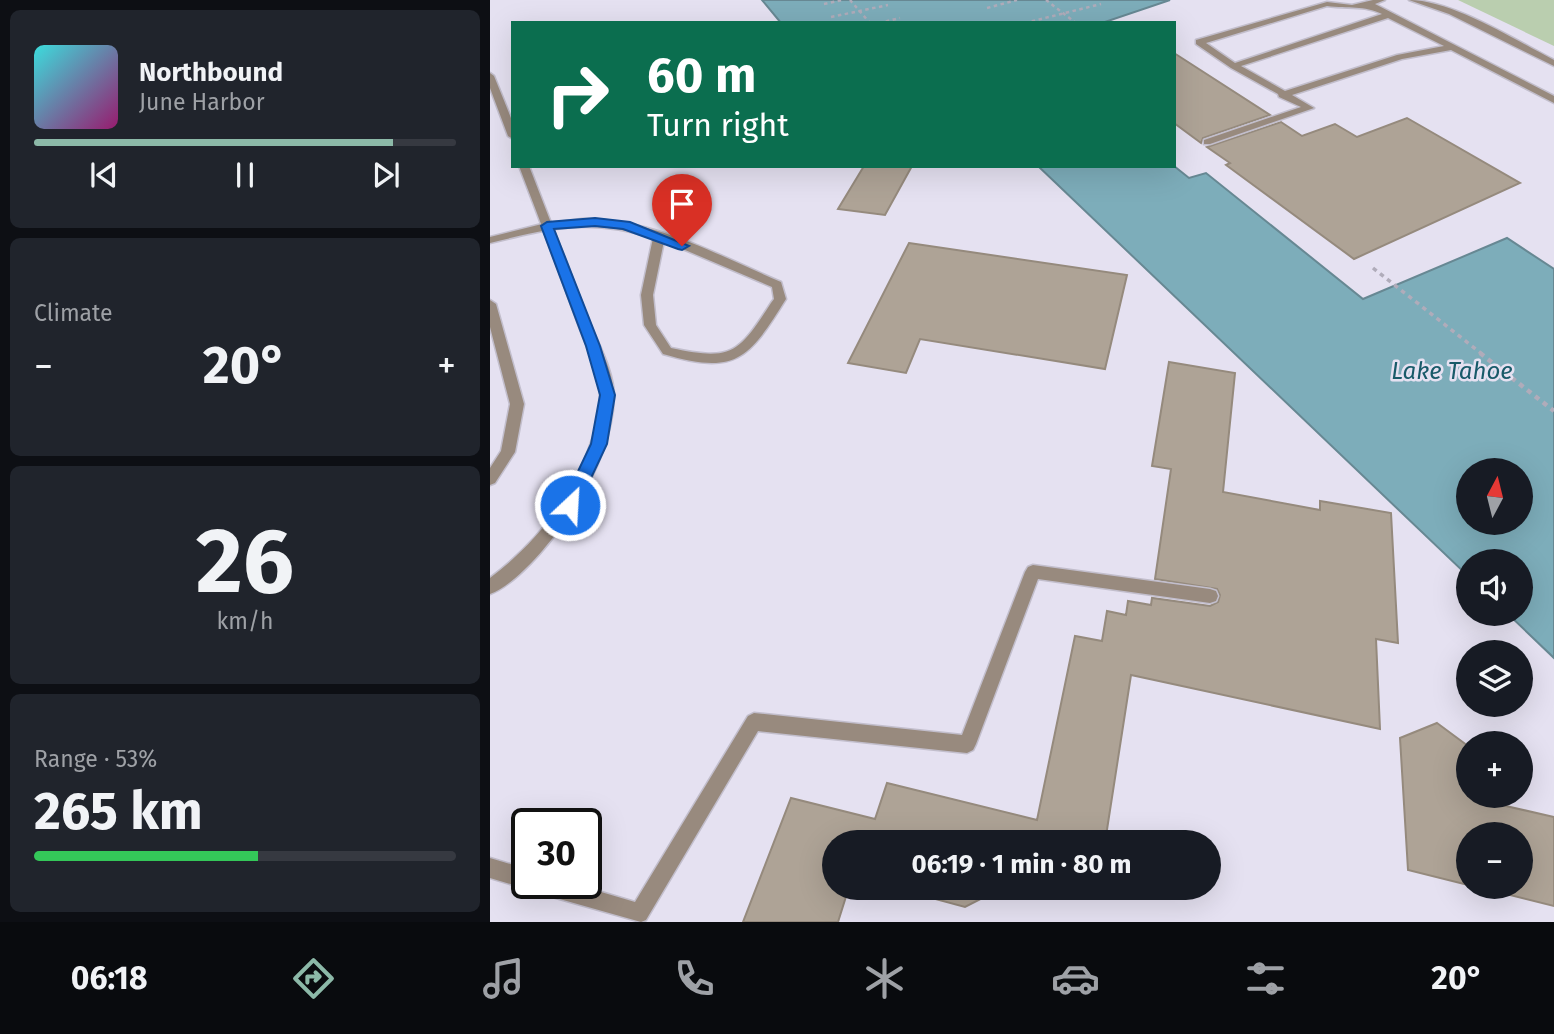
<!DOCTYPE html>
<meta charset="utf-8">
<style>
body{margin:0;font-family:"Fira Sans",sans-serif;background:#20242c;color:#f1f3f6;height:100vh;display:flex;flex-direction:column;font-size:26px;white-space:nowrap}
*{box-sizing:border-box;margin:0}
p{font-size:23px;color:#9ea1a6}
.icon{flex:none;width:38px;height:38px;fill:none;stroke:currentColor;stroke-width:2;stroke-linecap:round;stroke-linejoin:round}
.map{position:relative;flex:1;overflow:hidden}
.panel{display:flex;flex-direction:column;gap:10px;padding:10px;background:#0d0f14;width:490px}
.panel>*{flex:none}
.top-card{position:absolute;left:21px;top:21px;width:665px;height:147px;border-radius:0px;box-shadow:0 7px 28px #0002;background:#0b6e4f;color:#fff;overflow:hidden}
.needle{width:46px;rotate:7deg}
.buttons{position:absolute;left:966px;top:458px;display:grid;gap:14px}
.buttons a{display:grid;place-items:center;width:77px;height:77px;border-radius:50%;background:#171b24;box-shadow:0 7px 28px #0002;font-size:35px}
.speed{position:absolute;left:21px;top:808px;display:flex;gap:14px;font-size:35px;font-weight:700;text-align:center}
.speed>*{display:grid;place-content:center;width:91px;height:91px;border-radius:50%;background:#171b24;box-shadow:0 7px 28px #0002;line-height:1}
.speed .limit{border:4px solid #111;border-radius:10px;background:#fff;color:#111}
.pin{position:absolute;display:grid;place-items:center;width:60px;height:60px;color:#fff;margin:-72px -30px;border-radius:50% 50% 50% 0;rotate:-45deg;box-shadow:0 0 7px #0007}
.pin .icon{rotate:45deg}
.me{position:absolute;width:77px;margin:-38px;rotate:25deg;stroke-linejoin:round;filter:drop-shadow(0 0 5px #0008)}
.turn{display:flex;align-items:center;gap:24px;height:147px;padding:0 21px;font-size:32px}
.turn .icon{width:91px;height:91px;stroke-width:2.5}
.turn b{display:block;font-size:49px;line-height:60px}
.big{font-size:52px;font-weight:700;line-height:1.1}
.panel .card{flex:1;display:flex;flex-direction:column;justify-content:center;gap:10px;min-width:0;padding:0 24px;border-radius:10px;background:#20242c}
.panel .dial{align-items:center;gap:0}
.dial b{font-size:91px;line-height:1}
.song{display:flex;align-items:center;gap:21px}
.cover{width:84px;height:84px;border-radius:10px;background:linear-gradient(135deg,hsl(180 70% 55%),hsl(320 70% 35%))}
.played{height:7px;border-radius:4px;background:linear-gradient(90deg,#8cb9a8 85%,#363941 85%)}
.keys{display:flex;justify-content:space-around;direction:ltr}
.heat{display:flex;justify-content:space-between;align-items:center;font-size:38px;direction:ltr}
.charge{height:10px;border-radius:5px;background:linear-gradient(90deg,#34c759 53%,#363941 0)}
.trip{position:absolute;left:332px;top:830px;width:399px;height:70px;border-radius:35px;background:#171b24;box-shadow:0 7px 28px #0002;font-weight:700;line-height:70px;text-align:center}
.dock{display:flex;height:112px;justify-content:space-around;align-items:center;background:#090b0e;color:#9ea1a6}
.dock .icon{width:49px;height:49px}
.dock .on{color:#8cb9a8}
.dock b{font-size:32px;color:#f1f3f6}
main{display:flex;flex:1;min-height:0}
.map>svg:first-child{display:block}
.green{fill:#baceaf}
.water{fill:#7dadba;stroke:#678893;stroke-width:2;fill-rule:evenodd}
.building{fill:#aea396;stroke:#958a7d;stroke-width:2}
.lines{fill:none;stroke-linecap:round;stroke-linejoin:round}
.lane-casing{stroke:#c2becc;stroke-width:3}
.street-casing{stroke:#c2becc;stroke-width:3}
.path-far2{stroke:#b0acba;stroke-width:2.5;stroke-dasharray:3.5 3.5;stroke-linecap:butt}
.path-far1{stroke:#b0acba;stroke-width:3.5;stroke-dasharray:4.5 4.5;stroke-linecap:butt}
.path{stroke:#b0acba;stroke-width:4.5;stroke-dasharray:5 5;stroke-linecap:butt}
.lane{fill:#988a7e;fill-rule:evenodd}
.street{fill:#988a7e;fill-rule:evenodd}
.route{fill:#1a73e8;stroke:#114b97;stroke-width:2}
.labels{text-anchor:middle;dominant-baseline:central;stroke-width:5;stroke-linejoin:round;paint-order:stroke}
.water-label{font-size:24px;font-style:italic;fill:#185a69;stroke:#e5e1f1}
</style>
<main>
<section class="panel">
<div class="card">
<div class="song"><i class="cover"></i><div><b>Northbound</b><p>June Harbor</p></div></div>
<div class="played"></div>
<div class="keys"><svg class="icon" aria-label="previous" viewBox="0 0 24 24"><path d="M18 5L8 12l10 7zM5 5v14"/></svg><svg class="icon" aria-label="pause" viewBox="0 0 24 24"><path d="M8 5v14M16 5v14"/></svg><svg class="icon" aria-label="next" viewBox="0 0 24 24"><path d="M6 5l10 7-10 7zM19 5v14"/></svg></div>
</div>
<div class="card"><p>Climate</p>
<div class="heat"><a>−</a><b class="big">20°</b><a>+</a></div>
</div>
<div class="card dial"><b>26</b><p>km/h</p></div>
<div class="card"><p>Range · 53%</p><b class="big">265 km</b><div class="charge"></div></div>
</section>
<div class="map">
<svg width="1064" height="922" viewBox="0 0 1064 922">
<rect width="100%" height="100%" fill="#e5e1f1"/>
<path class="green" d="M 968,0 L 1064,0 L 1064,46 Z"/>
<g class="water">
<path d="M 272,0 L 680,0 L 612,23 L 291,23 Z"/>
<path d="M 548,166 L 684,166 L 699,178 L 716,173 L 873,299 L 1017,238 L 1064,269 L 1064,658 L 1018,614 L 1031,614 L 1031,562 L 978,562 L 978,576 ZM 978,471 L 1031,471 L 1031,523 L 978,523 Z"/>
</g>
<g class="building">
<path d="M 684,53 L 780,115 L 713,138 L 711,143 L 684,123 Z"/>
<path d="M 917,118 L 1030,183 L 864,259 L 736,165 L 740,163 L 717,147 L 791,122 L 812,136 L 845,124 L 867,137 Z"/>
<path d="M 374,166 L 422,166 L 395,215 L 348,209 Z"/>
<path d="M 419,243 L 637,275 L 615,369 L 430,339 L 416,373 L 358,363 Z"/>
<path d="M 679,362 L 745,373 L 733,492 L 830,510 L 830,501 L 901,513 L 908,643 L 886,639 L 890,729 L 641,675 L 616,836 L 605,842 L 345,842 L 345,887 L 359,887 L 348,922 L 253,922 L 301,798 L 385,819 L 397,783 L 547,820 L 585,636 L 612,641 L 617,611 L 636,615 L 638,601 L 661,605 L 662,598 L 720,606 L 728,602 L 730,595 L 727,589 L 665,579 L 681,469 L 662,466 Z"/>
<path d="M 947,723 L 978,746 L 978,796 L 993,796 L 994,801 L 1064,817 L 1064,906 L 988,887 L 1031,887 L 1031,835 L 978,835 L 978,885 L 918,870 L 910,738 Z"/>
<path d="M 401,887 L 514,887 L 475,907 Z"/>
</g>
<g class="lines">
<defs>
<g id="lane">
<path d="M 883,0 L 895,0 L 885,4 L 1064,96 L 1064,103 L 961,50 L 912,59 L 802,95 L 824,108 L 720,144 L 714,144 L 714,140 L 811,107 L 789,97 L 788,94 L 741,68 L 706,44 L 706,40 L 837,2 L 862,5 ZM 837,6 C 859,9 874,5 892,14 L 745,63 L 716,43 ZM 898,18 L 954,46 L 907,55 L 795,91 L 751,66 Z"/>
<path d="M 919,0 C 962,0 1025,40 1064,60 L 1064,66 L 959,14 Z"/>
<path d="M 92,219 C 162,218 228,255 291,282 L 296,299 C 258,360 246,375 173,354 L 154,325 L 151,295 L 163,238 C 101,218 61,228 0,243 L 0,237 L 52,224 ZM 174,241 L 282,287 L 284,299 L 281,303 C 248,354 242,361 181,348 L 166,325 L 163,295 Z"/>
<path d="M 543,565 L 720,589 L 726,591 L 728,596 L 726,601 L 720,603 L 548,579 L 486,744 L 483,750 L 477,753 L 268,731 L 156,920 L 151,922 L 52,894 L 45,891 L 43,886 L 37,889 L 0,878 L 0,858 L 37,869 L 37,884 L 84,884 L 145,902 L 258,716 L 264,713 L 472,735 L 535,572 L 538,567 Z"/>
</g>
<g id="street">
<path d="M 0,73 L 4,76 L 23,123 L 23,139 L 18,136 L 0,88 Z"/>
<path d="M 29,166 L 39,166 C 59,218 79,269 99,321 C 108,344 124,371 124,397 C 122,443 99,488 73,524 C 57,547 26,584 0,594 L 0,578 C 49,541 86,492 104,434 C 108,421 111,405 110,392 C 108,367 95,344 87,321 C 68,269 49,218 29,166 Z"/>
<path d="M 0,300 L 6,304 L 34,404 L 25,452 L 5,483 L 0,485 L 0,468 L 11,451 L 20,404 L 0,327 Z"/>
</g>
</defs>
<use href="#lane" class="lane-casing"/>
<use href="#street" class="street-casing"/>
<g class="path-far2">
<path d="M 360,0 L 380,23"/>
<path d="M 556,0 L 586,23"/>
<path d="M 334,4 L 353,0"/>
<path d="M 497,8 L 527,0"/>
<path d="M 341,17 L 398,5"/>
<path d="M 389,23 L 410,18"/>
<path d="M 535,23 L 611,4"/>
</g>
<path class="path-far1" d="M 883,268 L 992,354"/>
<path class="path" d="M 990,353 L 1064,411"/>
<use href="#lane" class="lane"/>
<use href="#street" class="street"/>
</g>
<path class="route" d="M 105,218 L 140,222 L 199,246 L 192,250 L 188,249 L 133,229 L 105,226 L 64,229 L 110,346 L 125,395 L 117,444 L 86,510 L 74,510 L 72,505 L 101,444 L 110,395 L 96,346 L 51,226 L 57,222 Z"/>
<g class="labels">
<g class="water-label">
<text x="962" y="371">Lake Tahoe</text>
</g>
</g>
</svg>
<div class="buttons">
<a><svg class="needle" viewBox="-14 -14 28 28"><path d="M0-13l5 13h-10z" fill="#e53935"/><path d="M0 13l5-13h-10z" fill="#9ea1a6"/></svg></a>
<a><svg class="icon" aria-label="sound" viewBox="0 0 24 24"><path d="M4 9h4l5-4v14l-5-4H4zM17 9q2 3 0 6"/></svg></a>
<a><svg class="icon" aria-label="layers" viewBox="0 0 24 24"><path d="M12 4l9 5-9 5-9-5zM3 14l9 5 9-5"/></svg></a>
<a>+</a>
<a>−</a>
</div>
<div class="speed"><div class="limit">30</div></div>
<div class="pin" style="left:192px;top:246px;background:#d93025"><svg class="icon" aria-label="arrive" viewBox="0 0 24 24"><path d="M6 21V4h12l-3 4 3 4H6"/></svg></div>
<svg class="me" style="left:80px;top:505px" viewBox="-20 -20 40 40"><circle r="17" fill="#1a73e8" stroke="#fff" stroke-width="3"/><path d="M0-11L8 9 0 5-8 9z" fill="#fff"/></svg>
<div class="trip">06:19 · 1 min · 80 m</div>
<div class="top-card">
<div class="turn"><svg class="icon" aria-label="right" viewBox="0 0 24 24"><path d="M7 20v-9h11M14 6l5 5-5 5"/></svg><div><b>60 m</b>Turn right</div></div>
</div>
</div>
</main>
<nav class="dock">
<b>06:18</b>
<svg class="icon on" aria-label="directions" viewBox="0 0 24 24"><path d="M12 3l9 9-9 9-9-9zM9 14v-3h6M13 9l2 2-2 2"/></svg>
<svg class="icon" aria-label="music" viewBox="0 0 24 24"><path d="M9 18V5l10-2v13"/><circle cx="6" cy="18" r="3"/><circle cx="16" cy="16" r="3"/></svg>
<svg class="icon" aria-label="phone" viewBox="0 0 24 24"><path d="M5 4h4l2 5-3 2q2 4 5 5l2-3 5 2v4C11 20 4 13 5 4z"/></svg>
<svg class="icon" aria-label="climate" viewBox="0 0 24 24"><path d="M12 3v18M4 7l16 10M4 17L20 7"/></svg>
<svg class="icon" aria-label="car" viewBox="0 0 24 24"><path d="M5 17H2v-5l4-1 3-4h7l3 4 3 1v5h-3M9 17h6M6 11h13"/><circle cx="7" cy="17" r="2"/><circle cx="17" cy="17" r="2"/></svg>
<svg class="icon" aria-label="filters" viewBox="0 0 24 24"><path d="M4 7h16M4 17h16"/><circle cx="9" cy="7" r="2"/><circle cx="15" cy="17" r="2"/></svg>
<b>20°</b>
</nav>
